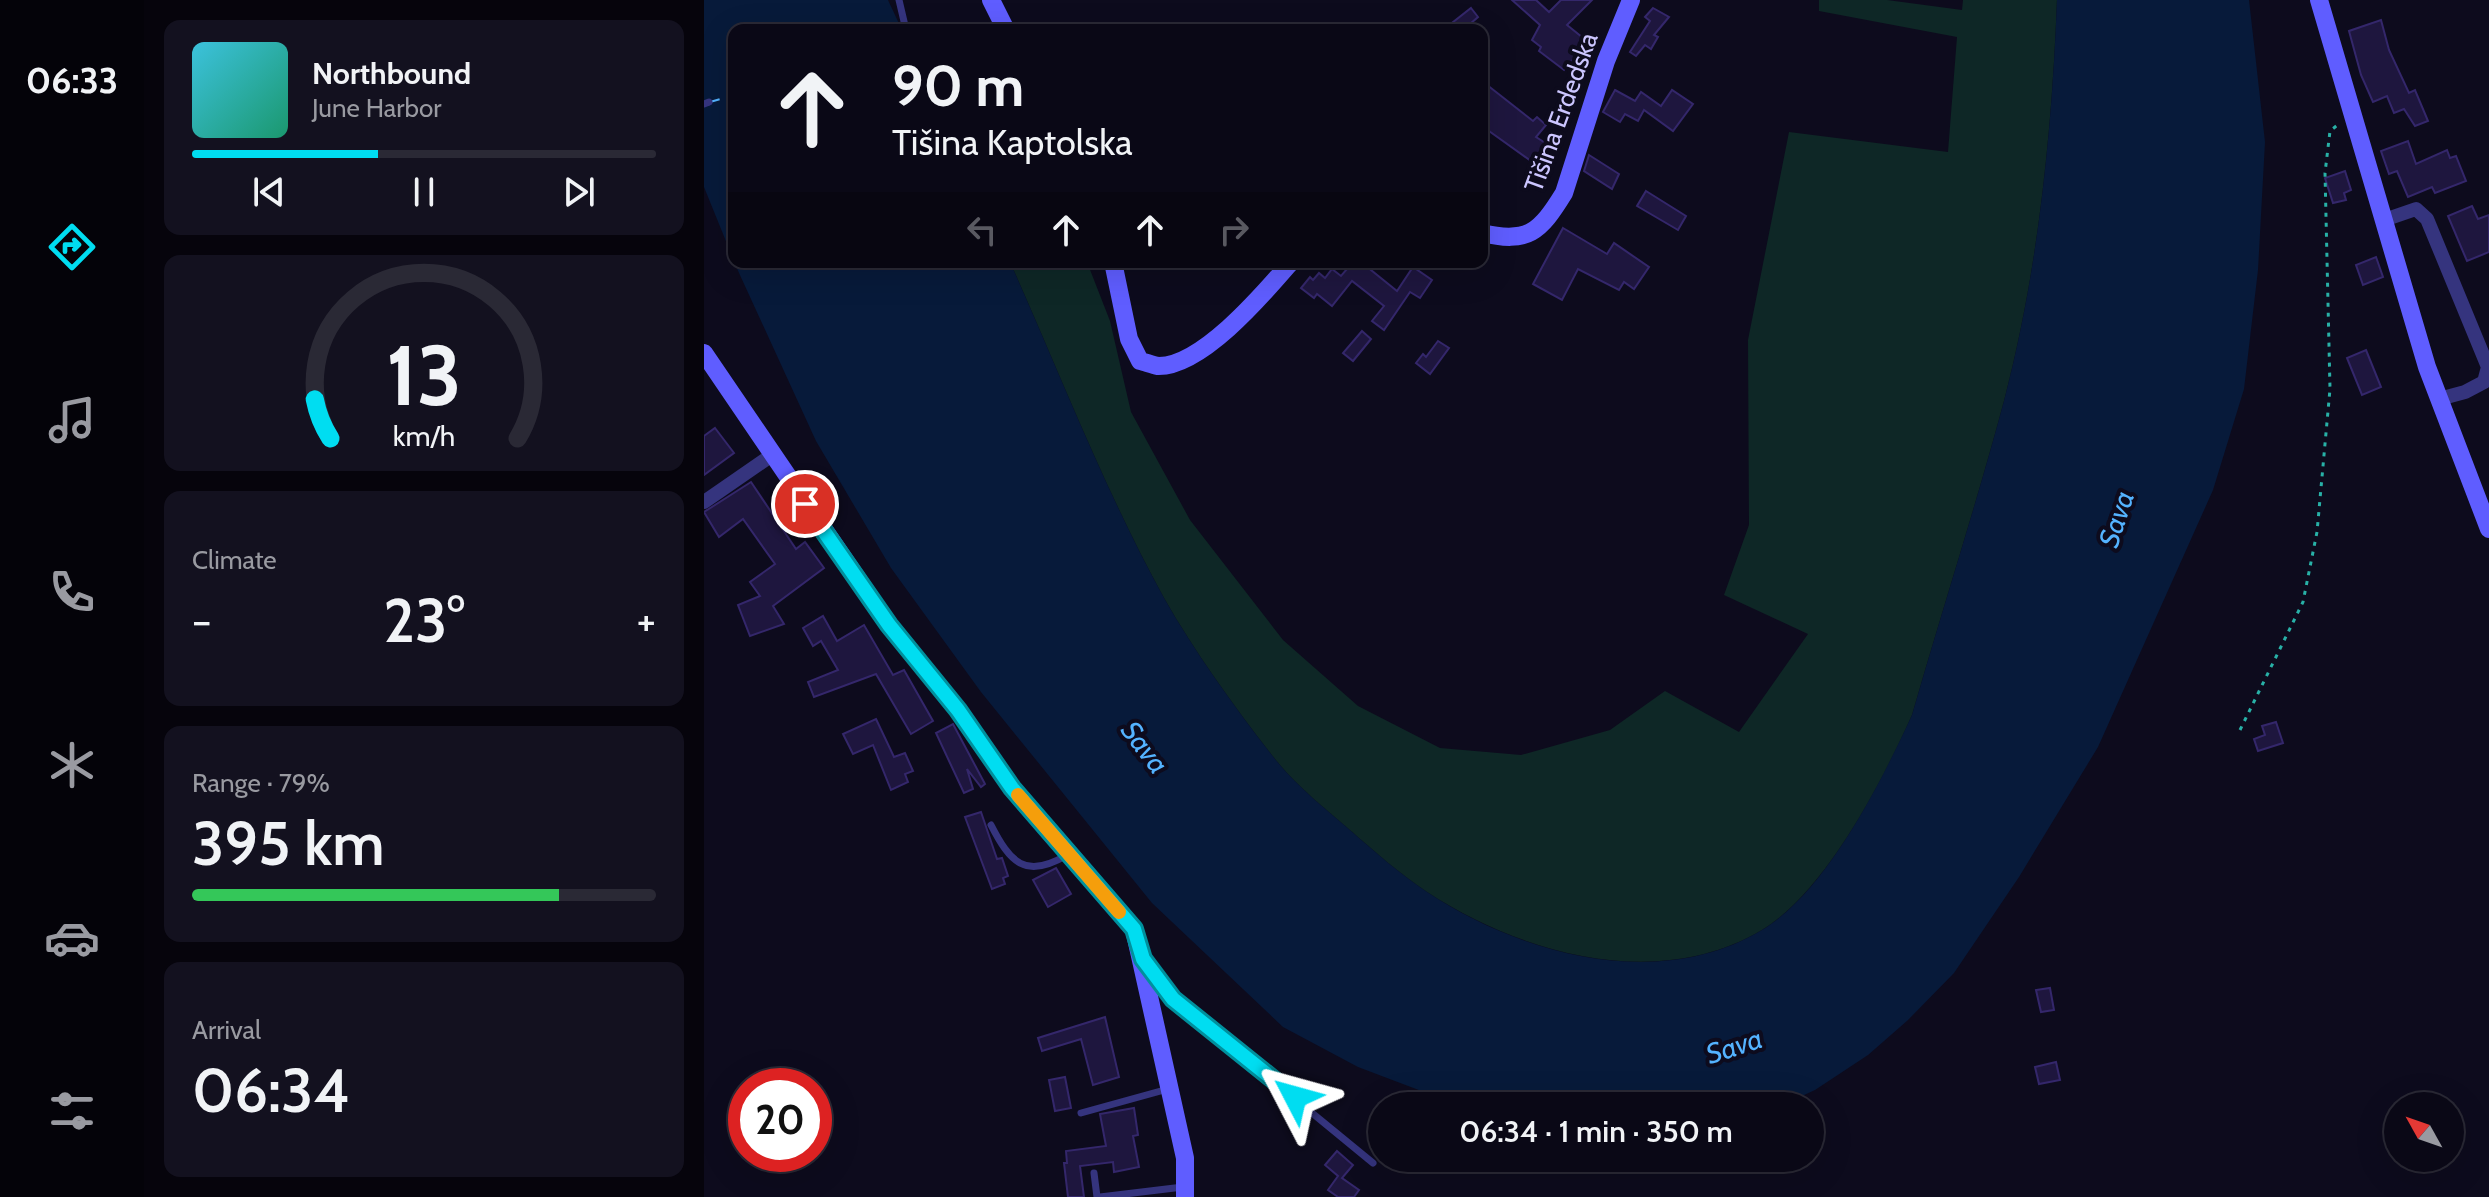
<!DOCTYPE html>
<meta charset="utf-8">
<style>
body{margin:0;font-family:Cabin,sans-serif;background:#13111f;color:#f1f3f6;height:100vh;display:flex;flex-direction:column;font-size:30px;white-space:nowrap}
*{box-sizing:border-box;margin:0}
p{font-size:26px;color:#999aa1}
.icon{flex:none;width:44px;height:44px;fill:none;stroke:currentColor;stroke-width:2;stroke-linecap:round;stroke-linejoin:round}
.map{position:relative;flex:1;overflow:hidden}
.side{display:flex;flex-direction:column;gap:20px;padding:20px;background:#06040c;width:560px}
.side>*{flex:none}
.guide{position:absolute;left:24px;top:24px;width:760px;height:244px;border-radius:16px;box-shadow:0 8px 32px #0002,0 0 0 2px #2a2935;background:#0a0816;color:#f1f3f6;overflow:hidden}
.needle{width:52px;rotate:310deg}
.tools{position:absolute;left:1680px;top:1092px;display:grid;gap:16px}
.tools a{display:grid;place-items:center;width:80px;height:80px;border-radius:50%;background:#0a0816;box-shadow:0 8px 32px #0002,0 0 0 2px #2a2935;font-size:40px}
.speed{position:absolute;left:24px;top:1068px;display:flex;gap:16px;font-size:40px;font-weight:700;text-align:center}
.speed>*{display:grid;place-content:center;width:104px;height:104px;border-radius:50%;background:#0a0816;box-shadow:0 8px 32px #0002,0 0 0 2px #2a2935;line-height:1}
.speed .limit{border:12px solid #d22;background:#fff;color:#111}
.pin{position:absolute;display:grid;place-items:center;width:68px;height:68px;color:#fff;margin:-34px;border:4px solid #fff;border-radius:50%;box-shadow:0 2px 8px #0007}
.me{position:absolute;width:88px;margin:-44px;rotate:309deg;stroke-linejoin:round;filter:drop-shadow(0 0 6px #0008)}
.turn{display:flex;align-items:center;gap:28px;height:168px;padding:0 32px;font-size:36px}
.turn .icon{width:104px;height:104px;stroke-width:2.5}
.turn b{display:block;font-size:56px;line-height:68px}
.lanes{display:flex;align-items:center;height:76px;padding:0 32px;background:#0003;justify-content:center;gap:40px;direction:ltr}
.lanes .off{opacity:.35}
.big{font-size:60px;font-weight:600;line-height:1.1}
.side .widget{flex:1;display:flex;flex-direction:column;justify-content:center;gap:12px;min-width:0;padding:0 28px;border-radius:16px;background:#13111f}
.side .dial{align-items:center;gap:0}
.dial svg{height:208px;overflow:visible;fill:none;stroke:#2a2935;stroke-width:7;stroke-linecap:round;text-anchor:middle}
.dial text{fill:#f1f3f6;stroke:none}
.song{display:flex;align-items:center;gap:24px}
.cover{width:96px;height:96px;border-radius:12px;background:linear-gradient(135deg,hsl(190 70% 55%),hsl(160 70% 35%))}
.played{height:8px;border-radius:4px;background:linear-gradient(90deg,#00ddf1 40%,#2a2935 40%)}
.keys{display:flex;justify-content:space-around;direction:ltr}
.heat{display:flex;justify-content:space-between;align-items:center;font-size:44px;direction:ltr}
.charge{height:12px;border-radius:6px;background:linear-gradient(90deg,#34c759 79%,#2a2935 0)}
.trip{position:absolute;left:664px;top:1092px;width:456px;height:80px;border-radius:40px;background:#0a0816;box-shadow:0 8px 32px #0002,0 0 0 2px #2a2935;font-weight:600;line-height:80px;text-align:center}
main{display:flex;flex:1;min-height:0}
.tabs{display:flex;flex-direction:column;width:144px;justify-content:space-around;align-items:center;background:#040309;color:#999aa1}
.tabs .icon{width:56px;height:56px}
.tabs .current{color:#00ddf1}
.tabs b{font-size:36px;color:#f1f3f6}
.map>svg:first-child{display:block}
.green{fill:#0e2726}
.water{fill:#071a3a}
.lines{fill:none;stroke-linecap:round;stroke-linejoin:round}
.ferry{stroke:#54b3ff;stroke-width:2;stroke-dasharray:10 8;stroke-linecap:butt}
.building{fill:#1e163e;stroke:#34276b;stroke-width:2}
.path{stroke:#28b1a7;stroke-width:3;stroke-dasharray:4 6;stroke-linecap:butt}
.lane{stroke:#35347e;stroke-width:7}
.street{stroke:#35347e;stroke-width:14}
.secondary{stroke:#5f5dff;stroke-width:18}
.route-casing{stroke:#00909d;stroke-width:20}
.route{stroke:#00ddf1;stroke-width:14}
.slow{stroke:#f59e0b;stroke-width:14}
.labels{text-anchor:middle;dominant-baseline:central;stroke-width:8;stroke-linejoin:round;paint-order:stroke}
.street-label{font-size:26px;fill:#ccc6ff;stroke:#0d0b1d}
.water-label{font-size:28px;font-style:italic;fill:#54b3ff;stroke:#0d0b1d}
</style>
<main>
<nav class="tabs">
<b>06:33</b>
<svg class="icon current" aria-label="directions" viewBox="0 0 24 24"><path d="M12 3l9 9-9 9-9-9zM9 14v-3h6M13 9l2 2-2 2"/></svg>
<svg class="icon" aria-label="music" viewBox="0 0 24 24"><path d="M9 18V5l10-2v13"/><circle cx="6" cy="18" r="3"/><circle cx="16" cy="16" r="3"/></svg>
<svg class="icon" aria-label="phone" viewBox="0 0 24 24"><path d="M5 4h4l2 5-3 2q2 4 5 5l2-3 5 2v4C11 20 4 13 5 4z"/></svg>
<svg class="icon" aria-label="climate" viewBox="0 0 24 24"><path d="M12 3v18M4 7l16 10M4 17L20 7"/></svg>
<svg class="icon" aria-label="car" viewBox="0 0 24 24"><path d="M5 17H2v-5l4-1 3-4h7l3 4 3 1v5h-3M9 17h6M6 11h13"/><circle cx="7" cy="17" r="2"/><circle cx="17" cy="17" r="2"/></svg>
<svg class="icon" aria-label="filters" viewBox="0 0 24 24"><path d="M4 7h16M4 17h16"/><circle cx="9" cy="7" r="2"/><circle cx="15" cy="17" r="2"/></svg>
</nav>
<section class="side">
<div class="widget">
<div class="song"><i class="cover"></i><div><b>Northbound</b><p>June Harbor</p></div></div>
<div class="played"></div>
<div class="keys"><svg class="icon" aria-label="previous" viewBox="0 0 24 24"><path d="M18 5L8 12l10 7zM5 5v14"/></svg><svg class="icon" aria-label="pause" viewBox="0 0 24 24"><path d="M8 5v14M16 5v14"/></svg><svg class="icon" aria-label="next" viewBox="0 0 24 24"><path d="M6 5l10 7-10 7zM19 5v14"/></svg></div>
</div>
<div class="widget dial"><svg viewBox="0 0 100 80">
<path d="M14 69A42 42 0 1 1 86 69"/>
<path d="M14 69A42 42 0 0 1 8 54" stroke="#00ddf1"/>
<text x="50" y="56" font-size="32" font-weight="700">13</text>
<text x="50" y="72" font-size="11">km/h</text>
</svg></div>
<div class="widget"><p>Climate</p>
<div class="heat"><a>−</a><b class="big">23°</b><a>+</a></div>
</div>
<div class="widget"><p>Range · 79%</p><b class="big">395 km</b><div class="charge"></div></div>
<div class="widget"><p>Arrival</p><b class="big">06:34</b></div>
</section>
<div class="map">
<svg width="1785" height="1197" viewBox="0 0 1785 1197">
<rect width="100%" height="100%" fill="#0d0b1d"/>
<path class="green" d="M 1115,0 L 1183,0 L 1258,10 L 1259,0 L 1353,0 C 1348,134 1334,271 1300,401 C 1272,506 1238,610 1208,715 C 1178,782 1122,891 1058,930 C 954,992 818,954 723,892 C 696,874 671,852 647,831 C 619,807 589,783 567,754 C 529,705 490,651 460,598 C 401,491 356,374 306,262 L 383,262 L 406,321 L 427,412 L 486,520 L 579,640 L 654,706 L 736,748 L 817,755 L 906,730 L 961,691 L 1035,732 L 1104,634 L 1020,595 L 1045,525 L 1044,340 L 1085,132 L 1244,152 L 1253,37 L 1115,11 Z"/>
<g class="water">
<path d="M 0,0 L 184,0 L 198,30 L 30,30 L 30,261 L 0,187 Z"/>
<path d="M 1353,0 L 1545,0 L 1561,142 L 1554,270 L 1540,389 L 1509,490 L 1394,747 L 1315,877 L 1250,973 L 1204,1020 L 1164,1055 L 1111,1090 L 1076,1106 L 757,1106 L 654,1067 L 579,1027 L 448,903 L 277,692 L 187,568 L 112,441 L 30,262 L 306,262 C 356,374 401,491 460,598 C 490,651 529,705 567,754 C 589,783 619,807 647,831 C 671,852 696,874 723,892 C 818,955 955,992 1058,930 C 1123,891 1177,782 1208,715 C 1238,610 1272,506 1300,401 C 1334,271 1348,134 1353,0 Z"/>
</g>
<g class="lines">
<path class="ferry" d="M 6,102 L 30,95"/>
</g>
<g class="building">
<path d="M 808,0 L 832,0 L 845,12 L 857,0 L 888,0 L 863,25 L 884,42 L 860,70 L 835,51 L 837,47 L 828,40 L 836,25 Z"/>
<path d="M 767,8 L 774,17 L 759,30 L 739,30 Z"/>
<path d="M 949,8 L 965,17 L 950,35 L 954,37 L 947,49 L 941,45 L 932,56 L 926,52 L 946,21 L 941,17 Z"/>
<path d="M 1677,20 L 1685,50 L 1705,93 L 1711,90 L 1724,121 L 1711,126 L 1700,109 L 1690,113 L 1683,96 L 1669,102 L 1657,75 L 1645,31 Z"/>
<path d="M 778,81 L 829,121 L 833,117 L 842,125 L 832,137 L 854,151 L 841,171 L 778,126 Z"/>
<path d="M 911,90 L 931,101 L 937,92 L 957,106 L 968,90 L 989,104 L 969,131 L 940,110 L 934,121 L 921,114 L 916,122 L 899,112 Z"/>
<path d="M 1704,141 L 1712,164 L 1743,150 L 1746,158 L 1752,156 L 1762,181 L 1731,193 L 1728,187 L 1704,197 L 1693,171 L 1685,174 L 1677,151 Z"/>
<path d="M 885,155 L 915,174 L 908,189 L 880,171 Z"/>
<path d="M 1641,171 L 1647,190 L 1640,193 L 1642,200 L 1629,203 L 1621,178 Z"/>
<path d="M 942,191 L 982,216 L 974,230 L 933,206 Z"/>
<path d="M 1768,206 L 1774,219 L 1785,215 L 1785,252 L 1763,261 L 1744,216 Z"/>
<path d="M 859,228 L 903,254 L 910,243 L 945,267 L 930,289 L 920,282 L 915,290 L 874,269 L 858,300 L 829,284 Z"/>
<path d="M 1672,257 L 1679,277 L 1659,285 L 1652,265 Z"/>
<path d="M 649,262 L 673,262 L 667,270 L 693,291 L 709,267 L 728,280 L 716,298 L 706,292 L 680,330 L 668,321 L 680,306 L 648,281 L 628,306 L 613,294 L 610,298 L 597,288 L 606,277 L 609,280 L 615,273 L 621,278 L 628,269 L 637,276 Z"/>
<path d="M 658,331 L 667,339 L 649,361 L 639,353 Z"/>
<path d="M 734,341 L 745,348 L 726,374 L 712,363 L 719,354 L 722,357 Z"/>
<path d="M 1662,350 L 1677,387 L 1658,395 L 1643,358 Z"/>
<path d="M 11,428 L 30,453 L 0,475 L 0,436 Z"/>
<path d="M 47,482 L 92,549 L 101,542 L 120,568 L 69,606 L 80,624 L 46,636 L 34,605 L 56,596 L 46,582 L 71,564 L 39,519 L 15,537 L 0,512 Z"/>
<path d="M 119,616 L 133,641 L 160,625 L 189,675 L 200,670 L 229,721 L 207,734 L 172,674 L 110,697 L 104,682 L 134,670 L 117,641 L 109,646 L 99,628 Z"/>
<path d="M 172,719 L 190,757 L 201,753 L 209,771 L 201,774 L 204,782 L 187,790 L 169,745 L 149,754 L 139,734 Z"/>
<path d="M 1572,722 L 1579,743 L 1554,751 L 1550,739 L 1561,735 L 1558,726 Z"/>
<path d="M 249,724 L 281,784 L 277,787 L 263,769 L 269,789 L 260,793 L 232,733 Z"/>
<path d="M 277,812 L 293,859 L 298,858 L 304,876 L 299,878 L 301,884 L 288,889 L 261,817 Z"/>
<path d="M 352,868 L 367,894 L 344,907 L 329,880 Z"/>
<path d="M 1346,988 L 1350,1010 L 1337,1012 L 1332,990 Z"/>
<path d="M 401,1017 L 415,1077 L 389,1085 L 377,1039 L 338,1051 L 334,1038 Z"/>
<path d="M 1352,1062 L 1356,1080 L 1335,1084 L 1331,1067 Z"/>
<path d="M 361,1077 L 367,1108 L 351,1111 L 345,1080 Z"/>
<path d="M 430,1108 L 434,1135 L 429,1136 L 435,1167 L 410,1172 L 409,1162 L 376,1166 L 380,1197 L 364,1197 L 360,1163 L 363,1163 L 362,1151 L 402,1146 L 396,1114 Z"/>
<path d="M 633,1151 L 649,1165 L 638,1178 L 655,1190 L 650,1197 L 634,1197 L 624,1190 L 634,1176 L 621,1165 Z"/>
</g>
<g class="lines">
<path class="path" d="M 1536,730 L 1599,602 L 1613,532 L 1626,389 L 1621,173 L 1626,131 L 1636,123"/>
<g class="lane">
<path d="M 195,0 L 202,30"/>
<path d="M 0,104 L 5,102"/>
<path d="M 287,825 C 306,862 321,880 363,855"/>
<path d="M 443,964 L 469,999 L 669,1163"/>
<path d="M 377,1113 L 464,1089"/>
<path d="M 390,1173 L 393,1197"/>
<path d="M 396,1197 L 479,1187"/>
</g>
<g class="street">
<path d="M 1680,220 L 1712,209 L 1723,219 L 1784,367 L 1780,382 L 1761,392 L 1735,399"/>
<path d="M 0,502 L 68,455"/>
</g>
<g class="secondary">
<path d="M 287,0 L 302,30"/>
<path d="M 1615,0 L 1723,367 L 1785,529"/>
<path d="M 778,233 C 824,244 836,232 860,193 L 902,61 L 927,0"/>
<path d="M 409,262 L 425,339 L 436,361 C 441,362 448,365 454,366 C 498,367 561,292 587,262"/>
<path d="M 0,353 L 185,625 L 254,710 L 308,788 L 430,929 L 481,1158 L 481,1197"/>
</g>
</g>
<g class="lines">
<defs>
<path id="route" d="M 101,504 L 185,625 L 254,710 L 308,788 L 430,929 L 439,959 L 469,999 L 591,1097"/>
</defs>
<use href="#route" class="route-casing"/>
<use href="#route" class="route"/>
<path class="slow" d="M 314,795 L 415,912"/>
</g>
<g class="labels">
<g class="street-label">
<text transform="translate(857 112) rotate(-70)">Tišina Erdedska</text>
</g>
<g class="water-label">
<text transform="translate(1412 519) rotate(-72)">Sava</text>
<text transform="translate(441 747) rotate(53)">Sava</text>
<text transform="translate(1030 1046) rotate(-18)">Sava</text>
</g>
</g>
</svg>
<div class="tools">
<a><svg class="needle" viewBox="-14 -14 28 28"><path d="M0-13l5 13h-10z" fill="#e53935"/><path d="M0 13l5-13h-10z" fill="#999aa1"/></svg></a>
</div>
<div class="speed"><div class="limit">20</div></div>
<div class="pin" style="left:101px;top:504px;background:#d93025"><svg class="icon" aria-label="arrive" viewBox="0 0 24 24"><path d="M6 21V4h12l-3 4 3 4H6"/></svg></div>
<svg class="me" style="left:591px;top:1097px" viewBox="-20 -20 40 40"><path d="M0-17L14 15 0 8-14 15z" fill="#00ddf1" stroke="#fff" stroke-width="4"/></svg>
<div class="trip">06:34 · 1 min · 350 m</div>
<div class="guide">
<div class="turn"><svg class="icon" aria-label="ahead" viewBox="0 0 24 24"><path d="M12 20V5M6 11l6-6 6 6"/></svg><div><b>90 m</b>Tišina Kaptolska</div></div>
<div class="lanes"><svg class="icon off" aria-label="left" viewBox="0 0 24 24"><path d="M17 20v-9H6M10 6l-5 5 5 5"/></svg><svg class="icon" aria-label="ahead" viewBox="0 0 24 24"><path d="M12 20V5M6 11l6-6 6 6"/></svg><svg class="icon" aria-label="ahead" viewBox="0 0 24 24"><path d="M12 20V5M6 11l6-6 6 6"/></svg><svg class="icon off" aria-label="right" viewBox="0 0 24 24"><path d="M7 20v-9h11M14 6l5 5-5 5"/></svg></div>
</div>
</div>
</main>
